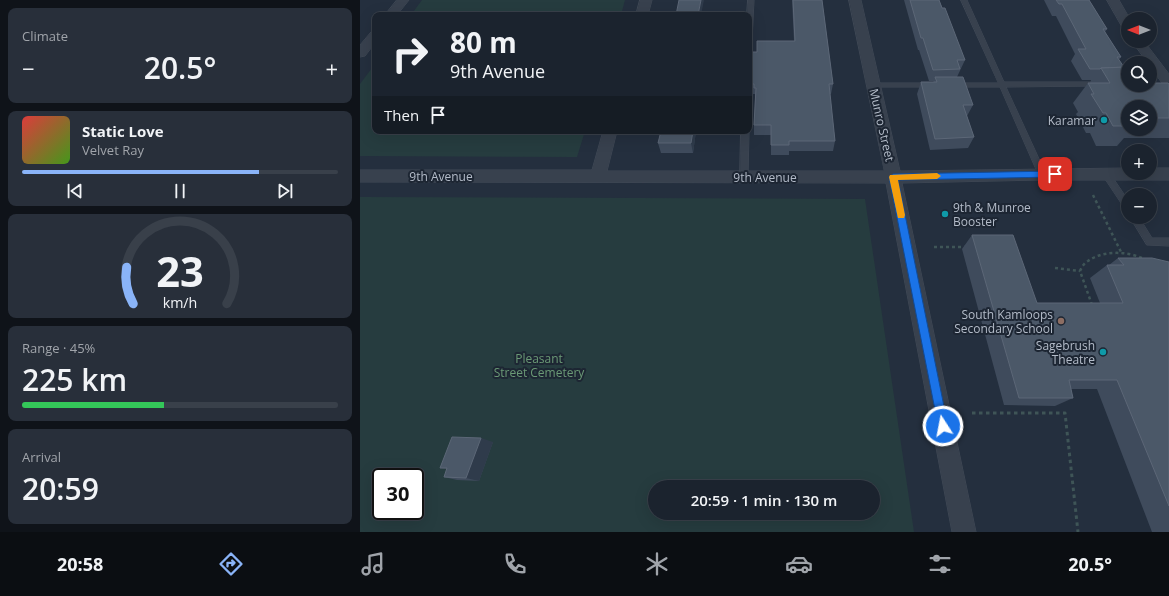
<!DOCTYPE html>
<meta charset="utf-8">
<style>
body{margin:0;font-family:"Open Sans",sans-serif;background:#282f3a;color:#f1f3f6;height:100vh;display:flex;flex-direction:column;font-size:15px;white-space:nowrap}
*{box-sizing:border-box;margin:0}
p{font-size:13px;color:#a0a4aa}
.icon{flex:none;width:22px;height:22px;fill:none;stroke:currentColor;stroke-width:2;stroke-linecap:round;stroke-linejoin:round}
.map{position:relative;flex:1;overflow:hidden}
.drawer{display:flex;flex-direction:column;gap:8px;padding:8px;background:#0f1319;width:360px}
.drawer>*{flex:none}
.banner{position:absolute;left:12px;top:12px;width:380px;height:122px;border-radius:8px;box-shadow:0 4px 16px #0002,0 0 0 1px #39404a;background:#1b232e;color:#f1f3f6;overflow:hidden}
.needle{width:26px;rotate:270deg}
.controls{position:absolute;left:761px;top:12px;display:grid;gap:8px}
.controls a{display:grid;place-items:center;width:36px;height:36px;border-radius:50%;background:#1b232e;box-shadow:0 4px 16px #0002,0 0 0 1px #39404a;font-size:20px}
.speed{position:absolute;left:12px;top:468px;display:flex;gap:8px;font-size:20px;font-weight:700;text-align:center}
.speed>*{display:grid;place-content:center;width:52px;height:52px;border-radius:50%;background:#1b232e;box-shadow:0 4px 16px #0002,0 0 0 1px #39404a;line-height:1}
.speed .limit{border:2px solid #111;border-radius:6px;background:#fff;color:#111}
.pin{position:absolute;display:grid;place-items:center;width:34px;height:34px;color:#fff;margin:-17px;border-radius:8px;box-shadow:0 2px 6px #0006}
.me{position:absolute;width:44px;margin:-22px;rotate:349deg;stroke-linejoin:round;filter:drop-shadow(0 0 3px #0008)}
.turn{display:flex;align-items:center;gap:14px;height:84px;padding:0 12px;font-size:18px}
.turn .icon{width:52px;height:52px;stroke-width:2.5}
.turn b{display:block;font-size:28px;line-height:34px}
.then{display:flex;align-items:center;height:38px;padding:0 12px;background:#0003;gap:8px;font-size:15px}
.big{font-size:30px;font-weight:600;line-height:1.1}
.drawer .tile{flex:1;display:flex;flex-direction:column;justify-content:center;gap:6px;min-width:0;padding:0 14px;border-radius:8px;background:#282f3a}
.drawer .dial{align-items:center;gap:0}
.dial svg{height:104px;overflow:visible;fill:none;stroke:#39404a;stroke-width:7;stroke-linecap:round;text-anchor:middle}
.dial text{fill:#f1f3f6;stroke:none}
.song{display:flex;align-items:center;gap:12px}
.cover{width:48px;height:48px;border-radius:6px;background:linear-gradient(135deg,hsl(0 70% 55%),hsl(100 70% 35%))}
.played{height:4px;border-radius:2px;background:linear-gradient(90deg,#8ab4f8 75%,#39404a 75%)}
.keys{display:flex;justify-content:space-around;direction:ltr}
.heat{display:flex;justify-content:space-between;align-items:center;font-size:22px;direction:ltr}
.charge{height:6px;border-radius:3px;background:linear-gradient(90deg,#34c759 45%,#39404a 0)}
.trip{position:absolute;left:288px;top:480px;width:232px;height:40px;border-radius:20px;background:#1b232e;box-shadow:0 4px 16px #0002,0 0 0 1px #39404a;font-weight:600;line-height:40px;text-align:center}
.tab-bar{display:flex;height:64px;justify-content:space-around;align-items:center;background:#0b0e12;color:#a0a4aa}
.tab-bar .icon{width:28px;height:28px}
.tab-bar .active{color:#8ab4f8}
.tab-bar b{font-size:18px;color:#f1f3f6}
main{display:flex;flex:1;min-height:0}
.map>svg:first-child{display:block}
.green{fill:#263c3f;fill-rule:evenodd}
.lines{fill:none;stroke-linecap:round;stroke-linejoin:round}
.service-casing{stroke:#414a57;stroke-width:1}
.minor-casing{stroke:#414a57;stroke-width:1}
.path-far1{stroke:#3f5557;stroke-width:2.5;stroke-dasharray:3 3;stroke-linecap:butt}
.path{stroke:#3f5557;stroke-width:3;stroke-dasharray:3.5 3.5;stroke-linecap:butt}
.service{fill:#38414e;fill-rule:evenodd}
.minor{fill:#38414e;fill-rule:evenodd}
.wall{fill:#3f4b5c;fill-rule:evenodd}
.shaded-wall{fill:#2f3b4b}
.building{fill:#4b5868;stroke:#5c6777}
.route{fill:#1a73e8;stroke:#114b97}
.slow{fill:#f59e0b}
.culture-dot{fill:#0f9aa8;stroke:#1d2633;stroke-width:1.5}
.education-dot{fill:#8d6e63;stroke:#1d2633;stroke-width:1.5}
.labels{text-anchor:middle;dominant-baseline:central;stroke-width:4;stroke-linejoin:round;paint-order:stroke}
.poi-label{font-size:12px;fill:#b4bcc9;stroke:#1d2633;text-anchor:end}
.street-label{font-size:12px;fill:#b4bcc9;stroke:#1d2633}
.park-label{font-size:12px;fill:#6b9a76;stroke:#1d2633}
</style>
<main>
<section class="drawer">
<div class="tile"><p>Climate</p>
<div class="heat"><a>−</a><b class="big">20.5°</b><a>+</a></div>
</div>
<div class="tile">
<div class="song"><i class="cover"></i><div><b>Static Love</b><p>Velvet Ray</p></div></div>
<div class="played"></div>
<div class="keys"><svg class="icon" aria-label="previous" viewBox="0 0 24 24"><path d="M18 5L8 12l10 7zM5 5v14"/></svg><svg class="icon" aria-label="pause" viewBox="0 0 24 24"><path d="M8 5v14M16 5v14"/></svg><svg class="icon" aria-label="next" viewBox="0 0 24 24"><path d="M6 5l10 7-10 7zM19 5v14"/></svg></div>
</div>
<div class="tile dial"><svg viewBox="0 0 100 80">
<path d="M14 69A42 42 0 1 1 86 69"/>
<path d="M14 69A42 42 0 0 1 9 41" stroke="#8ab4f8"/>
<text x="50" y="56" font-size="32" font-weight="700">23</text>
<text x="50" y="72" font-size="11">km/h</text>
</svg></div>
<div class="tile"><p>Range · 45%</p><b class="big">225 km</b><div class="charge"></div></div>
<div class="tile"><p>Arrival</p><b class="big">20:59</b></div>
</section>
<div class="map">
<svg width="809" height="532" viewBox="0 0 809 532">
<rect width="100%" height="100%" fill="#242f3e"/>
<g class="green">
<path d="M 62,0 L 265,0 L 261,15 L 51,15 Z"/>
<path d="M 15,64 L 15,131 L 225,131 L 217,157 L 0,156 L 0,84 Z"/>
<path d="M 0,197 L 505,199 L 554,532 L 0,532 ZM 21,477 L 55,477 L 55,511 L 21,511 ZM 295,487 L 513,487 L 513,513 L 295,513 Z"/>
</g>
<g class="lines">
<defs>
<g id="service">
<path d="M 388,0 L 394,0 L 392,41 L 389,43 L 389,15 L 387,15 Z"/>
<path d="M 601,0 L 607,0 L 644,82 L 737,82 L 740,84 L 737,86 L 646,87 L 686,174 L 685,176 L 679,176 L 678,174 L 640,87 L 594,87 L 591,85 L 594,83 L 638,83 Z"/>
<path d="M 511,83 L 571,83 L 574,85 L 571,87 L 513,87 L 510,85 Z"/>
<path d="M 381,131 L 389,131 L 388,177 L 384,180 L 380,177 Z"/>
<path d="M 746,171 L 749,172 L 768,200 L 768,210 L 765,209 L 743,176 L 742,174 L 743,172 Z"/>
<path d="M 770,217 L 779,217 L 792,238 L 809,238 L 809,246 L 787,245 Z"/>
</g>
<g id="minor">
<path d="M 37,0 L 49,0 L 37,15 L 25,15 Z"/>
<path d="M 280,0 L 292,0 L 288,15 L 276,15 Z"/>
<path d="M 489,0 L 501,0 L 540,171 L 768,168 L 768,173 L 790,173 L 790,168 L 809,168 L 809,180 L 682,180 L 542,183 L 616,532 L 592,532 L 526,183 L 0,182 L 0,170 L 232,170 L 243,131 L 257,131 L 247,171 L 524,171 Z"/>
<path d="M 747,0 L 759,0 L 770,19 L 768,19 L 768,31 L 764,30 L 762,27 Z"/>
<path d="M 15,31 L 15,43 L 5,56 L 0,57 L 0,45 L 11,32 Z"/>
<path d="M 772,41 L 784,41 L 809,74 L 809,87 L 804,86 L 790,66 L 790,63 L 788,63 Z"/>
</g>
</defs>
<use href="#service" class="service-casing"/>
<use href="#minor" class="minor-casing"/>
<g class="path-far1">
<path d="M 733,195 L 762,254"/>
<path d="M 574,247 L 606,247"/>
<path d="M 695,268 L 720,271"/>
<path d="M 732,305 L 720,271 C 722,267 724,263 728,261 C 743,250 768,251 784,259"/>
</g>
<path class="path" d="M 612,413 L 705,413 L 718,532"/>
<use href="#service" class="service"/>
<use href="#minor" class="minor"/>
</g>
<g class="wall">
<path d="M 432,0 L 462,0 L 473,84 L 471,94 L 470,94 L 475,141 L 473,151 L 429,151 L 429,155 L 411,155 L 411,135 L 394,135 L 394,125 L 395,99 L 395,94 L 389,94 L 389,52 L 397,52 L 434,41 Z"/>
<path d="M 544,0 L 579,0 L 605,60 L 597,77 L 613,105 L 607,116 L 614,137 L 608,148 L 570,150 L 557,94 L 561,82 L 573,82 L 574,81 L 569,81 L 559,50 L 558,50 Z"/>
<path d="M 684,0 L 729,0 L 747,29 L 745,32 L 761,57 L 759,60 L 768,85 L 809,84 L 809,138 L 764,138 L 757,146 L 736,146 L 730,133 L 726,133 L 716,114 L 718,112 L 713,103 L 728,83 L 730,83 L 731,80 L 722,80 L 711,61 L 715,54 L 696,16 L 692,16 ZM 768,107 L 790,107 L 790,129 L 768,129 Z"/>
<path d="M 336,131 L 333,153 L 301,153 L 298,143 Z"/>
<path d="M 612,235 L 677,303 L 740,303 L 730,278 L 747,265 L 749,265 L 758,258 L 809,262 L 809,532 L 792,532 L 737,389 L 711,389 L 713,398 L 695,406 L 644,405 L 602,249 Z"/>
<path d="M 133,442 L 119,481 L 97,480 L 84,477 L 87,469 L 80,468 Z"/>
</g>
<g class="shaded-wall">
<path d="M 341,0 L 344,0 L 341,15 L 338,15 Z"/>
<path d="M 333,131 L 336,131 L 333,153 L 331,143 Z"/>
<path d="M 121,438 L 133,442 L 119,481 L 106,478 Z"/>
</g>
<g class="building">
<path d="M 319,0 L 341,0 L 338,15 L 316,15 Z"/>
<path d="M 433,0 L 462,0 L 473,84 L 469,84 L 475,141 L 429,141 L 429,145 L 411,145 L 411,125 L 394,125 L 396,88 L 394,88 L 394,84 L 389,84 L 389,52 L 397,52 L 397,41 L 435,41 Z"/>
<path d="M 550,0 L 579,0 L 582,8 L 585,8 L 605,60 L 597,60 L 600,69 L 573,70 L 563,38 L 561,38 Z"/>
<path d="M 696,0 L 729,0 L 747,29 L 743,29 L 761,57 L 757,57 L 764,67 L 741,68 L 740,69 L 730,69 L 718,49 L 726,49 L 702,4 L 699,4 Z"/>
<path d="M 768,67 L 768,85 L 790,85 L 790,83 L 808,83 L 809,84 L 809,118 L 790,118 L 790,107 L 768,107 L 768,126 L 753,126 L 746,113 L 743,113 L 731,94 L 734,94 L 728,83 L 750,83 L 741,68 Z"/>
<path d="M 575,77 L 603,77 L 613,105 L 603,105 L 614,137 L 575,139 L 561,82 L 577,82 Z"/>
<path d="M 301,131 L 333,131 L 331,143 L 298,143 Z"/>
<path d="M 612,235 L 653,235 L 677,303 L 763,303 L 747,265 L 764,265 L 758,258 L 792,258 L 809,262 L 809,506 L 757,380 L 709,380 L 713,398 L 659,398 Z"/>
<path d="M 92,437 L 121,438 L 106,478 L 84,477 L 87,468 L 80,468 Z"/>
</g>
<path class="route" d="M 695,171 L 699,174 L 695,177 L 538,180 L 588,426 L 587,430 L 583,432 L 579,430 L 529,177 L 533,174 Z"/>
<path class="slow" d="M 577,173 L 581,176 L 577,179 L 538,180 L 545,215 L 544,218 L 538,218 L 529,177 L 530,175 Z"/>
<g class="culture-dot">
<circle cx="744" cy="120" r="4"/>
<circle cx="585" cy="214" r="4"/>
<circle cx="743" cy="352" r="4"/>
</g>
<circle class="education-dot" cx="701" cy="321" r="4"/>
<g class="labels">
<g class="poi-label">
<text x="736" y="120">Karamar</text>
<text x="593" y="207" text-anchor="start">9th &amp; Munroe<tspan x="593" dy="14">Booster</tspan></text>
<text x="693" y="314">South Kamloops<tspan x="693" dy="14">Secondary School</tspan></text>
<text x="735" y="345">Sagebrush<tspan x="735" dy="14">Theatre</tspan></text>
</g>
<g class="street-label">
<text transform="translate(522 125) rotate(77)">Munro Street</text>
<text x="81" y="176">9th Avenue</text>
<text x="405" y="177">9th Avenue</text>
</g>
<g class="park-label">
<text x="179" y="358">Pleasant<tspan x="179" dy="14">Street Cemetery</tspan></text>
</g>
</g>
</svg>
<div class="controls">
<a><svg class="needle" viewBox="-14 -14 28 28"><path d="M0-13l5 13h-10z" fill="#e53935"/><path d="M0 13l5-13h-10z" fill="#a0a4aa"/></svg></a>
<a><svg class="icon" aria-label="search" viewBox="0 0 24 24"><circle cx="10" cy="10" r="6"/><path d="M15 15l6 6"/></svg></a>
<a><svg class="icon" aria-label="layers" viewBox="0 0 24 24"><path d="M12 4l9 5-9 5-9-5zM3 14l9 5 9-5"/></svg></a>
<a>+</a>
<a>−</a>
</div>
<div class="speed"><div class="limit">30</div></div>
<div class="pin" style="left:695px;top:174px;background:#d93025"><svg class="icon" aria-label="arrive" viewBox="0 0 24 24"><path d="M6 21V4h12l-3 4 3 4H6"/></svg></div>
<svg class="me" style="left:583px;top:426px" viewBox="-20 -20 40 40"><circle r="17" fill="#1a73e8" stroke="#fff" stroke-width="3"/><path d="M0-11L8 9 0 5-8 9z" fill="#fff"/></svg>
<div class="trip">20:59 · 1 min · 130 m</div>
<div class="banner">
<div class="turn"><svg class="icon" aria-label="right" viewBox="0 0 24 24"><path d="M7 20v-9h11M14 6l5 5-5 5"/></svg><div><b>80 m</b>9th Avenue</div></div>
<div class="then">Then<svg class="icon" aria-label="arrive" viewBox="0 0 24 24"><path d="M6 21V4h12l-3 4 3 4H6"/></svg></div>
</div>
</div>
</main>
<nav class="tab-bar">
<b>20:58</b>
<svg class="icon active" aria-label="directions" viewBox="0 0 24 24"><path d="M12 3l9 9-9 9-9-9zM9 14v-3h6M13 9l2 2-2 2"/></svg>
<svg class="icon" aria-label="music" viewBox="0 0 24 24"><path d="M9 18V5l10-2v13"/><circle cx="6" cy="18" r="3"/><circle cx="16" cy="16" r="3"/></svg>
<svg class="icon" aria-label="phone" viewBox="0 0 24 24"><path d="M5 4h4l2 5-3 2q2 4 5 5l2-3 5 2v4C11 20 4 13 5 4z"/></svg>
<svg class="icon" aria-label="climate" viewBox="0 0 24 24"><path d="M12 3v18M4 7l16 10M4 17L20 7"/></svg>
<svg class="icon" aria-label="car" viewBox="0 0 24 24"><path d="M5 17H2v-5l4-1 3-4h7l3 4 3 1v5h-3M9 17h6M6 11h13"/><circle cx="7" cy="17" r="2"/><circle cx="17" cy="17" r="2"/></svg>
<svg class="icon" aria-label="filters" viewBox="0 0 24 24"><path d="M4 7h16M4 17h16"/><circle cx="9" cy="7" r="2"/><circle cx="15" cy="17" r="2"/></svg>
<b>20.5°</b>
</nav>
